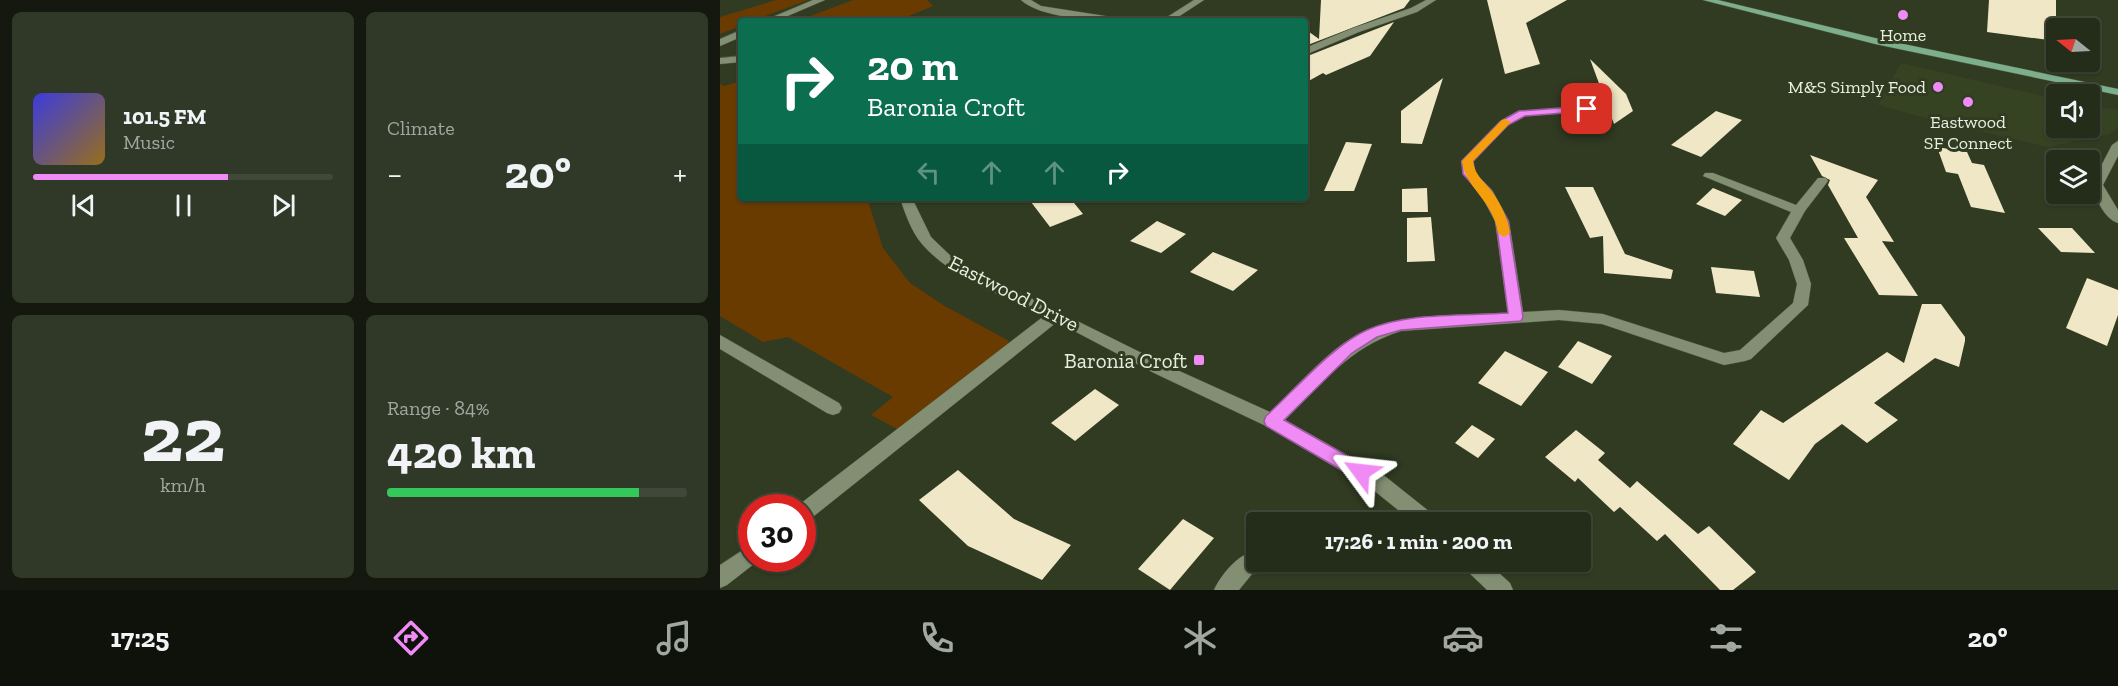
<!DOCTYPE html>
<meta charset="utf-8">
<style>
body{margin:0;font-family:"Zilla Slab",serif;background:#303827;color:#f1f3f6;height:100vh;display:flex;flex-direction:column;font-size:22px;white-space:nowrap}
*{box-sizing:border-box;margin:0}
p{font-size:20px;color:#a3a7a2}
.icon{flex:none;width:33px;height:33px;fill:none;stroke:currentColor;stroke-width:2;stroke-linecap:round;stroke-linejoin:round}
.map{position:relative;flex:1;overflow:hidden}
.details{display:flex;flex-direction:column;gap:12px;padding:12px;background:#14180e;width:720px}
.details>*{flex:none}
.top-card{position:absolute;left:18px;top:18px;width:570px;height:183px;border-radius:6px;box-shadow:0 2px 4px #0004,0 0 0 2px #414839;background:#0b6e4f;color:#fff;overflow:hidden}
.needle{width:39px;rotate:288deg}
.fabs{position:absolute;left:1326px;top:18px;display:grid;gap:12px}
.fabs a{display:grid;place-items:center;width:54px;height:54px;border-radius:6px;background:#242c1a;box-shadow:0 2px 4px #0004,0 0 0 2px #414839;font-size:30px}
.speed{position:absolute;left:18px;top:494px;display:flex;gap:12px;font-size:30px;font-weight:700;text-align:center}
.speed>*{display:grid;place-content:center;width:78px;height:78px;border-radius:50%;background:#242c1a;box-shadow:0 2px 4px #0004,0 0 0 2px #414839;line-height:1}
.speed .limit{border:9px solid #d22;background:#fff;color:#111}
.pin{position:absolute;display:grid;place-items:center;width:51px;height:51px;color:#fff;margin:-26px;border-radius:12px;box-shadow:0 3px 9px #0006}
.me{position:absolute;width:66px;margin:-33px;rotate:300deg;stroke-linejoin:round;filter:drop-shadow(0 0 4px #0008)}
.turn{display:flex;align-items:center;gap:21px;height:126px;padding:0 30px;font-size:27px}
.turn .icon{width:78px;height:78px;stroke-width:2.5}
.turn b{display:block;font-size:42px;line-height:51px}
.lanes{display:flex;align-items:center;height:57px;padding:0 30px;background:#0003;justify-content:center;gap:30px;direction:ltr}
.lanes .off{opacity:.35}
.big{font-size:45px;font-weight:700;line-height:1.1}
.details .tile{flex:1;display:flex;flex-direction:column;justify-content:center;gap:9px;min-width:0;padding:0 21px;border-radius:9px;background:#303827}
.details .dial{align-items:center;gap:0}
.dial b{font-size:78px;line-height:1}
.song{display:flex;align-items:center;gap:18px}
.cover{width:72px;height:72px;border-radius:9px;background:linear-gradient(135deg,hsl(240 70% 55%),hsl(40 70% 35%))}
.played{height:6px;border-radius:3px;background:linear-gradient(90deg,#f08bf5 65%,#414839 65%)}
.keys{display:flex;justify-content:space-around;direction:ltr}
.heat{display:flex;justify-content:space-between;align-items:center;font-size:33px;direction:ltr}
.charge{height:9px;border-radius:4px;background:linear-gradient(90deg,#34c759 84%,#414839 0)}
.details .tiles{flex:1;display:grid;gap:12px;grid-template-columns:repeat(2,1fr)}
.trip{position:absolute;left:526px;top:512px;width:345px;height:60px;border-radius:6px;background:#242c1a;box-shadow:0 2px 4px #0004,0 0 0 2px #414839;font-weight:700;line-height:60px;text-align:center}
.tabs{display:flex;height:96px;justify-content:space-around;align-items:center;background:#0e120a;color:#a3a7a2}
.tabs .icon{width:42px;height:42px}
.tabs .on{color:#f08bf5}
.tabs b{font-size:27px;color:#f1f3f6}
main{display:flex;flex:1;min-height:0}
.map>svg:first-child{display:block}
.built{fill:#354323}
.green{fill:#6a3b00}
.building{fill:#efe7c6}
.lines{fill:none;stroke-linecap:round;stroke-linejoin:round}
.minor-casing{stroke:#4e5741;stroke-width:1}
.major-casing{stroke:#4e5741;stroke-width:1}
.minor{fill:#828f73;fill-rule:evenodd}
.major{fill:#7daf8d;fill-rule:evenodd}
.route{fill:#f08bf5;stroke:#9c5a9f;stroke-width:1.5}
.slow{fill:#f59e0b}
.poi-dot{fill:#f08bf5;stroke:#303b22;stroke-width:2}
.labels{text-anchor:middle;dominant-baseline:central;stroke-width:6;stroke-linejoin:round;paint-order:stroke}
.far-poi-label{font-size:18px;fill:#e7efdf;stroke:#303b22}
.street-label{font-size:21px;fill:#e7efdf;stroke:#303b22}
.poi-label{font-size:21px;fill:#e7efdf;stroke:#303b22;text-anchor:end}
</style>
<main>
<section class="details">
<div class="tiles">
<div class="tile">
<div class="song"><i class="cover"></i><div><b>101.5 FM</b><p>Music</p></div></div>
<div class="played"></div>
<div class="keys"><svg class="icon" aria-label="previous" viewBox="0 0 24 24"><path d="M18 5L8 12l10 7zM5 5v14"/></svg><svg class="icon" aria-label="pause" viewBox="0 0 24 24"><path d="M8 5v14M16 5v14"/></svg><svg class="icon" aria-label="next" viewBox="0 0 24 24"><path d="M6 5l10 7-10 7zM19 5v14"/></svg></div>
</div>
<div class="tile"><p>Climate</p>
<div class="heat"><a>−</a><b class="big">20°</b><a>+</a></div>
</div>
<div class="tile dial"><b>22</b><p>km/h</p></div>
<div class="tile"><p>Range · 84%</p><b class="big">420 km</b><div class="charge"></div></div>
</div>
</section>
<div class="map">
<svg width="1398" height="590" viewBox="0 0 1398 590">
<rect width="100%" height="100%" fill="#303b22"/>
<path class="built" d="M 1181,63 L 1336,99 L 1336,128 L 1370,128 L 1370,106 L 1398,110 L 1398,128 L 1390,134 L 1328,147 L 1220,122 L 1158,105 Z"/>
<g class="green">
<path d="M 56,0 L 88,0 L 32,21 L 21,21 L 21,26 L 0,34 L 0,17 Z"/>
<path d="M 133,0 L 207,0 L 213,6 L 177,21 L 77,21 Z"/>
<path d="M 21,81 L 21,198 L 147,198 L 163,248 L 190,283 L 223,305 L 289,341 L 284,352 L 179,430 L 151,415 L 173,397 L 68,337 L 43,342 L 0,316 L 0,84 L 4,86 Z"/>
</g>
<g class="building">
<path d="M 601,0 L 690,0 L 684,8 L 585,46 L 585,29 L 599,39 Z"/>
<path d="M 767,0 L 847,0 L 806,23 L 820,64 L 785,74 Z"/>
<path d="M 1269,0 L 1336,0 L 1336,41 L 1267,32 Z"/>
<path d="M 674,22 L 650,56 L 606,75 L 603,73 L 585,83 L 585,57 Z"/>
<path d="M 870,59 L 906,94 L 913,111 L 894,124 Z"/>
<path d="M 723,78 L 702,144 L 681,143 L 681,111 Z"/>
<path d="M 996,111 L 1022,120 L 981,157 L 951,145 Z"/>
<path d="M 626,142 L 652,144 L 634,191 L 604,191 Z"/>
<path d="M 1217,147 L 1247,152 L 1252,163 L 1264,165 L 1285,213 L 1251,207 L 1238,174 L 1226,172 Z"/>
<path d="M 1090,155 L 1158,180 L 1146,197 L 1174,242 L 1162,241 L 1198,296 L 1159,295 L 1124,238 L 1138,238 L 1108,185 L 1110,180 L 1102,176 Z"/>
<path d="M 845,187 L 873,187 L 905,254 L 953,270 L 951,279 L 884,273 L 883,236 L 870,238 Z"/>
<path d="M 707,188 L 708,212 L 682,212 L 682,189 Z"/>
<path d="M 993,188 L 1022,200 L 1005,216 L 976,204 Z"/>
<path d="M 308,198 L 350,198 L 363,214 L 330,227 Z"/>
<path d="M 711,217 L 715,261 L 687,262 L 687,218 Z"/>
<path d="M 437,221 L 466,234 L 441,253 L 410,241 Z"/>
<path d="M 1318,228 L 1352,228 L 1375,253 L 1341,252 Z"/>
<path d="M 493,252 L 538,270 L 513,291 L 470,272 Z"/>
<path d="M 991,267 L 1034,271 L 1040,297 L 996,293 Z"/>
<path d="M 1367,278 L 1398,290 L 1398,315 L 1387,346 L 1346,328 Z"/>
<path d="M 1202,304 L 1221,304 L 1245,337 L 1245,341 L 1239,367 L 1215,358 L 1154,403 L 1178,420 L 1147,443 L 1122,424 L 1095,444 L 1069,480 L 1013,444 L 1041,410 L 1063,423 L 1167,352 L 1184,363 Z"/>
<path d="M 858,341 L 892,356 L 872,384 L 838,367 Z"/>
<path d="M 785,351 L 828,372 L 801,406 L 758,383 Z"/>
<path d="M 375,389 L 399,405 L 355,441 L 331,423 Z"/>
<path d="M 752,425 L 775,439 L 758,458 L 735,443 Z"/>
<path d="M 856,430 L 885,453 L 878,460 L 910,488 L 917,481 L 978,534 L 989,526 L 1036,572 L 1013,590 L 1000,590 L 945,534 L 937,541 L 900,507 L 894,512 L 858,478 L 855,482 L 825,457 Z"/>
<path d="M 238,470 L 294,519 L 351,545 L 322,580 L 248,546 L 199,500 Z"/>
<path d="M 463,519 L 494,538 L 450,590 L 418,569 Z"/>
</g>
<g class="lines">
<defs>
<g id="minor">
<path d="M 93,0 L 105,0 L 56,21 L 43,21 Z"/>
<path d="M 301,0 L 311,0 L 321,6 L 398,18 L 403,21 C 376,21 320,18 301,0 Z"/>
<path d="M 474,0 L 484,0 L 452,21 L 441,21 Z"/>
<path d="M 706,0 L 716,0 L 697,12 L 639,32 L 585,55 L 585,48 L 633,28 L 691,8 Z"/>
<path d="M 21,30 L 21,37 L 0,46 L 0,39 Z"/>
<path d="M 21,56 L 21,62 L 0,64 L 0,58 Z"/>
<path d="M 866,106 L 870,107 L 870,111 L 804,116 L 788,125 L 753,162 L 755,173 L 772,190 L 789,221 L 803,312 L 839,310 L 883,314 L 1004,353 L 1020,350 L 1073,303 L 1077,284 L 1069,260 L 1056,238 L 1071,212 L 983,176 L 985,173 L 993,173 L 1076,205 L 1098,178 L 1106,178 L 1108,181 L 1085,211 L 1070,238 L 1083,260 L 1091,284 L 1088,305 L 1031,359 L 1025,361 L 1004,365 L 882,324 L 839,320 L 681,331 C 630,347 602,383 565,420 L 666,477 L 715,516 L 718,522 L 693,522 L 652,489 L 546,426 L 434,373 L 337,322 L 89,520 L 82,523 L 82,507 L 76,507 L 324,316 C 283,295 232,279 202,244 C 191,231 185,213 180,198 L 192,198 L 211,237 L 236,261 L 446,365 L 550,412 C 571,392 601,359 624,343 C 672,312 732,316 788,313 L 775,221 L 761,195 L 743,174 L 741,161 L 780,121 L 798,111 Z"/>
<path d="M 1398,141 L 1398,156 L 1383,185 L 1398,210 L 1398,223 C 1384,219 1376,198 1371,185 L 1392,145 Z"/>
<path d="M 0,335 L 119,403 L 122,408 L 119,413 L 113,415 L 107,413 L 0,349 Z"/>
<path d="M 32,544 L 32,558 L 40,558 L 39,560 L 7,585 L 0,588 L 0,565 Z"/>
<path d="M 527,554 L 537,554 L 537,561 L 600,561 L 597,568 L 590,571 L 532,574 L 519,590 L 494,590 C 500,577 514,559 527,554 Z"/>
<path d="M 741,561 L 766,561 L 790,583 L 793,590 L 767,590 L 744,568 Z"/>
</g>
<path id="major" d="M 983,0 L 998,0 L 1155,38 L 1398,89 L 1398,95 L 1155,44 Z"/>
</defs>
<use href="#minor" class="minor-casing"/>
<use href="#major" class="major-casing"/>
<use href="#minor" class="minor"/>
<use href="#major" class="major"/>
</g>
<path class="route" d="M 867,106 L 870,107 L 870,111 L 805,116 L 788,125 L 753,161 L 755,173 L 771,191 L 788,221 L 803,317 L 801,321 L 681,330 L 657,337 L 632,353 L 564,420 L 647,467 L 650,472 L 647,478 L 641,480 L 635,478 L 546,426 L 544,421 L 546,416 C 574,391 613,345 647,330 C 687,312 745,316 788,313 L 776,221 L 762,195 L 743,174 L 742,161 L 781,121 L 799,111 Z"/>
<path class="slow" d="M 785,119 L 791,122 L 789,124 L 753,161 C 755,176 764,181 773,193 C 781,205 788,218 790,233 L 784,237 L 778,233 C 773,200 745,188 742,161 L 782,120 Z"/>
<g class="poi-dot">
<circle cx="1183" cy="15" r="6"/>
<circle cx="1218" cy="87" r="6"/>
<circle cx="1248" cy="102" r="6"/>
<rect x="473" y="354" width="12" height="12" rx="3"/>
</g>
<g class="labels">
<g class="far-poi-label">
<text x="1183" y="35">Home</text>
<text x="1206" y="87" text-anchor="end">M&amp;S Simply Food</text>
<text x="1248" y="122">Eastwood<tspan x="1248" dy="21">SF Connect</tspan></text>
</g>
<g class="street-label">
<text transform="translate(294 293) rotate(27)">Eastwood Drive</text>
</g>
<g class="poi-label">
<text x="467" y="360">Baronia Croft</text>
</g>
</g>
</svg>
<div class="fabs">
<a><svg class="needle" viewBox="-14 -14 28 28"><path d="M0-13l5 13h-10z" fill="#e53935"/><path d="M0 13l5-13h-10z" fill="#a3a7a2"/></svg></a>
<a><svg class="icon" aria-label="sound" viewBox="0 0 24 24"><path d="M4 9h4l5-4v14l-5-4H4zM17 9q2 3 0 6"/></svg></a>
<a><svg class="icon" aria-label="layers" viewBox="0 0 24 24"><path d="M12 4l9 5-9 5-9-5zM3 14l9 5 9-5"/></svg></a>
</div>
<div class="speed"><div class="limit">30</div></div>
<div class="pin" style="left:867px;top:109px;background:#d93025"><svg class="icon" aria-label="arrive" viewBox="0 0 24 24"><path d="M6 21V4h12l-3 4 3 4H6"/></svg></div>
<svg class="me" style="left:641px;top:472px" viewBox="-20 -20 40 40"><path d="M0-17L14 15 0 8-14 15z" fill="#f08bf5" stroke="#fff" stroke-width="4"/></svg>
<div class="trip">17:26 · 1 min · 200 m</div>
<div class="top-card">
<div class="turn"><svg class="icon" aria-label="right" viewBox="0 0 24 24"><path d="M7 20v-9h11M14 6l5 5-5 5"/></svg><div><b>20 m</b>Baronia Croft</div></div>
<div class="lanes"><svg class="icon off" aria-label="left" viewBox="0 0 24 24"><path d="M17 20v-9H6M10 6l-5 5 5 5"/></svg><svg class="icon off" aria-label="ahead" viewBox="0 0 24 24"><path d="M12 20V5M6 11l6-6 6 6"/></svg><svg class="icon off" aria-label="ahead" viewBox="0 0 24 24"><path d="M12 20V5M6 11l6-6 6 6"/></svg><svg class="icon" aria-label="right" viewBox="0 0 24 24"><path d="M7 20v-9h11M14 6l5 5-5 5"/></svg></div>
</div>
</div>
</main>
<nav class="tabs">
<b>17:25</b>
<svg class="icon on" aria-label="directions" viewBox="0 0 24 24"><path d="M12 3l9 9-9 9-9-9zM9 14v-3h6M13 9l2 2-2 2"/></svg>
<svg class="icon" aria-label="music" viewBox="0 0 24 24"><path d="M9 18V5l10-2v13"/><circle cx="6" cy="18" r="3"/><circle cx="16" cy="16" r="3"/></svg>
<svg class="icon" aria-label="phone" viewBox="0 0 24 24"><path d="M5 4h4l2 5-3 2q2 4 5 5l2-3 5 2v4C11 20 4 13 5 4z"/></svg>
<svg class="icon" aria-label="climate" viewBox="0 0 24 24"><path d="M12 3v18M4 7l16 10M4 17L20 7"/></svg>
<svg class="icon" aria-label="car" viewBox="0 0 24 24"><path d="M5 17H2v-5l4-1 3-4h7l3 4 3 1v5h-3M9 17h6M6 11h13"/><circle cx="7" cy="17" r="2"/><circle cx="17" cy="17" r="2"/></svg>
<svg class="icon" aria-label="filters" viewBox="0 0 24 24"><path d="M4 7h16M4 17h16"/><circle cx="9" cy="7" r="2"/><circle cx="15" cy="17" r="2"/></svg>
<b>20°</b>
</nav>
